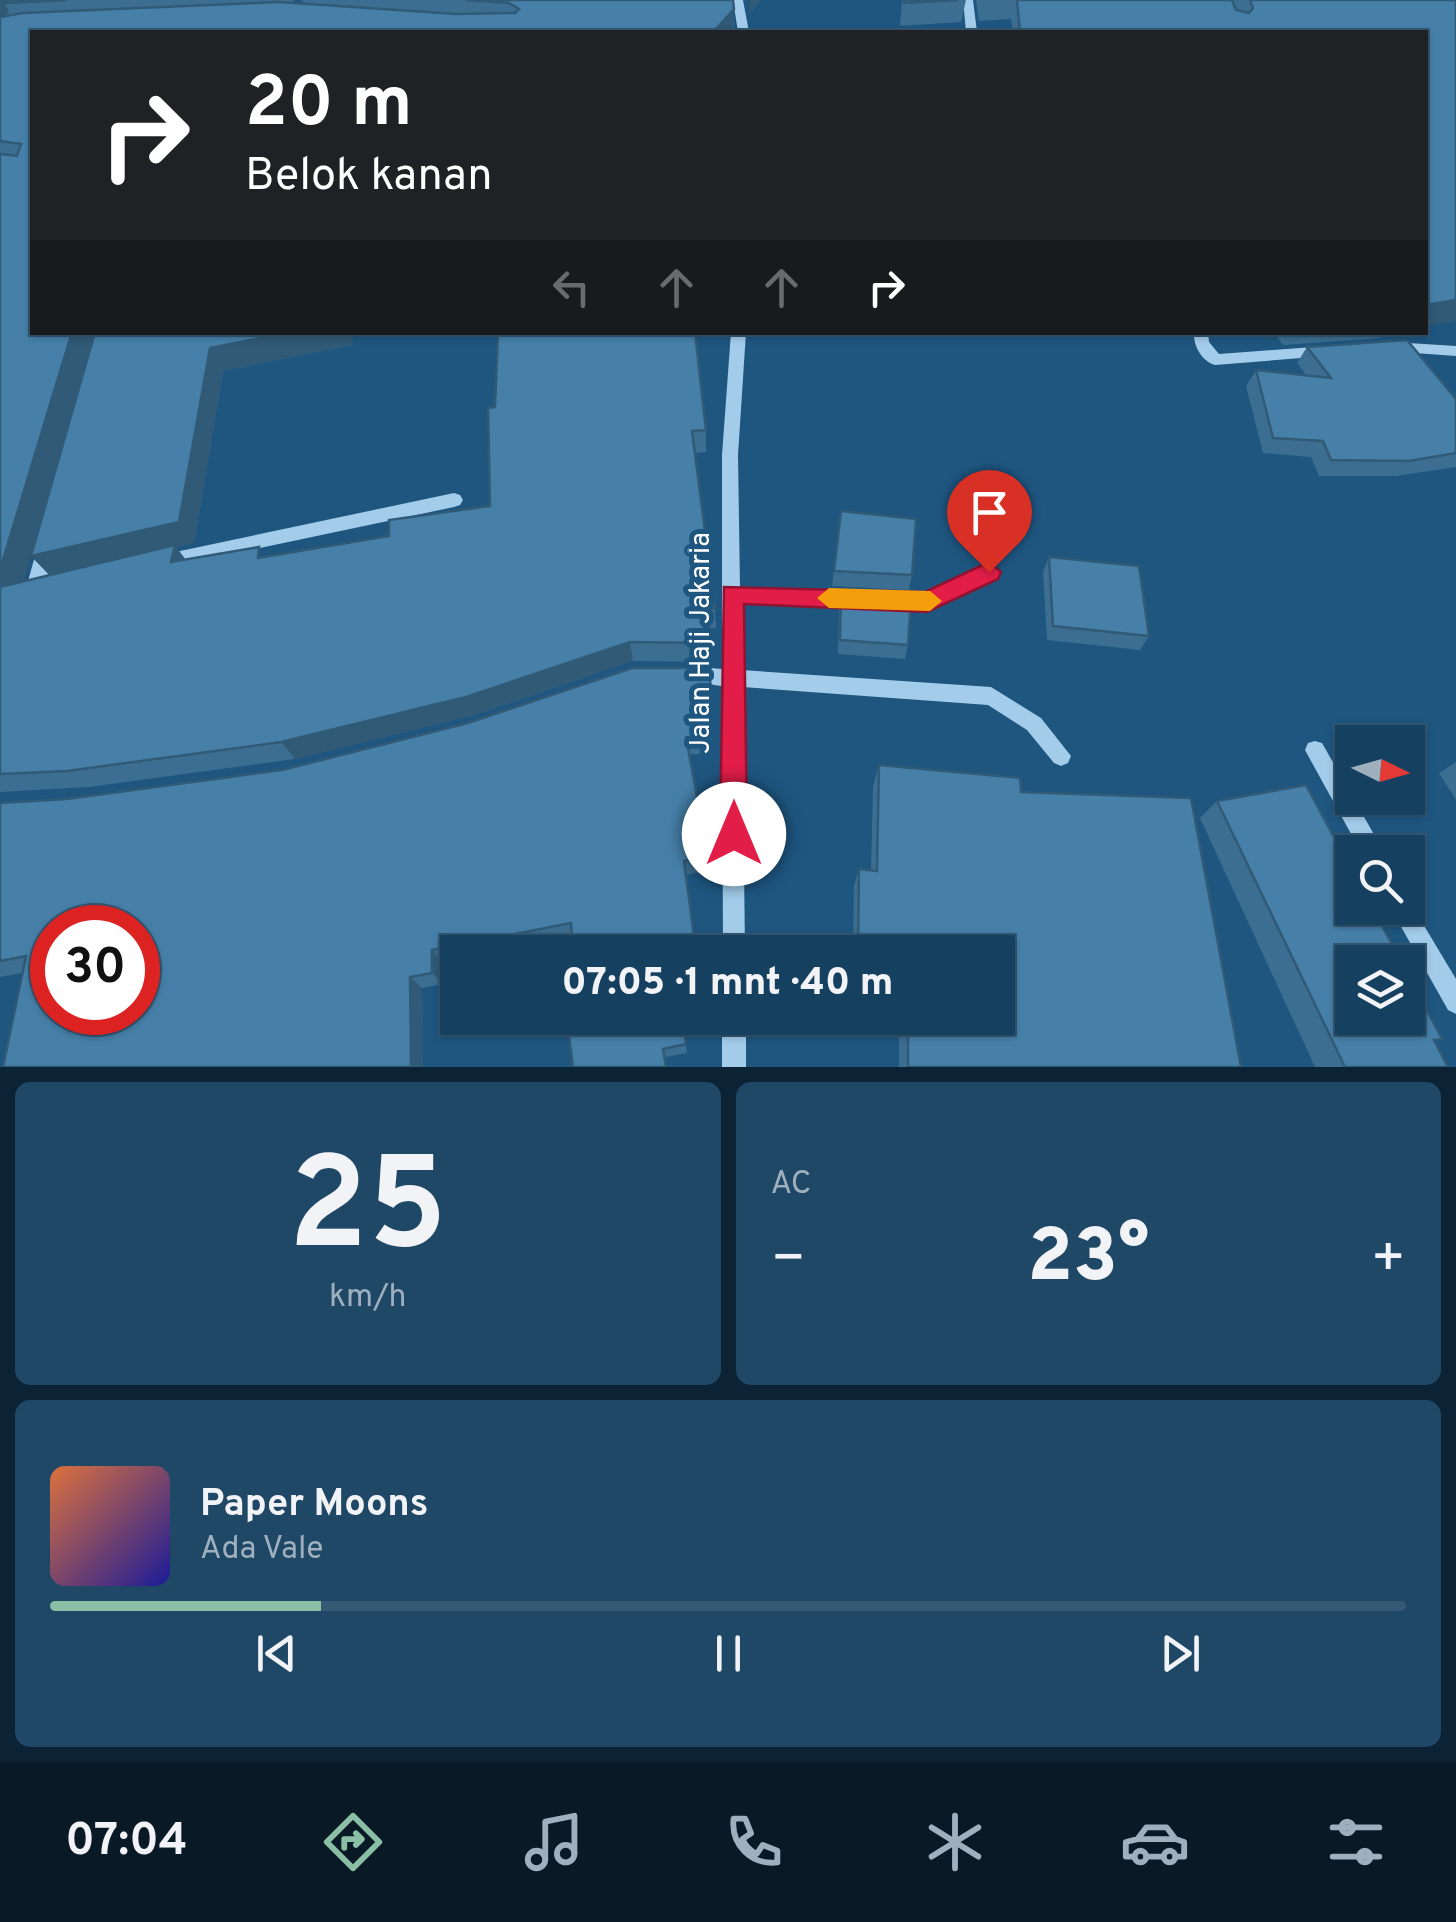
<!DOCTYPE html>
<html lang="id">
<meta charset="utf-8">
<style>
body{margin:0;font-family:Overpass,sans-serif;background:#1f4766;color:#f1f3f6;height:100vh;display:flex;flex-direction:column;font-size:38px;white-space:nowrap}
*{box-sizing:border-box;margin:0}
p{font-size:32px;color:#9eafbd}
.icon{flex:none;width:55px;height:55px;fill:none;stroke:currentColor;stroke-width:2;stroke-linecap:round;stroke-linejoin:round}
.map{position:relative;height:1067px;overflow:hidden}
.details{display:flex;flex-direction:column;gap:15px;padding:15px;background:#0c2335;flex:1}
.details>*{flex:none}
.guide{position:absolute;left:30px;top:30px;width:1398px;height:305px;border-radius:0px;box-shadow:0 2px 8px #0004,0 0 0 2px #355975;background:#202124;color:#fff;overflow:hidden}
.needle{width:65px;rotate:95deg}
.tools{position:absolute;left:1335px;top:725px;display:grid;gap:20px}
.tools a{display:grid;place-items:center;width:90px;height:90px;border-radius:0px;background:#164060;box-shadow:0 2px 8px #0004,0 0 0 2px #355975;font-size:50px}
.speed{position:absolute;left:30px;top:905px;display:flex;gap:20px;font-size:50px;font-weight:700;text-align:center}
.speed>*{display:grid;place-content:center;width:130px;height:130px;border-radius:50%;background:#164060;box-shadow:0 2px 8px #0004,0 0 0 2px #355975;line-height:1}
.speed .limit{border:15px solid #d22;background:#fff;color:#111}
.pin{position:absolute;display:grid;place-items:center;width:85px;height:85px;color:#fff;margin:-102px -42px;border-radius:50% 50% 50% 0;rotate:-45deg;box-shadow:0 0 10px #0007}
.pin .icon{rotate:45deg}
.me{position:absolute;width:110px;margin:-55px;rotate:0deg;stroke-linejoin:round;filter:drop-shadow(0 0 8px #0008)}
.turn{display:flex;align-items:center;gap:35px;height:210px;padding:0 50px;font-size:45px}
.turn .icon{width:130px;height:130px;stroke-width:2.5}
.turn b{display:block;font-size:70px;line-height:85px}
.lanes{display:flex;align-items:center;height:95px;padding:0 50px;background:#0003;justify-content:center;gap:50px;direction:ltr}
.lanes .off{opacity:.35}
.big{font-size:75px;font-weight:800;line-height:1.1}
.details .widget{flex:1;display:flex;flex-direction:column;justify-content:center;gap:15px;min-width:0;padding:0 35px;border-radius:15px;background:#1f4766}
.details .dial{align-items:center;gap:0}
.dial b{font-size:130px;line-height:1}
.song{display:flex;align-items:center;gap:30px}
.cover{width:120px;height:120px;border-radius:15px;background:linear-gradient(135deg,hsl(20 70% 55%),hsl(240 70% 35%))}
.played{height:10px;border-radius:5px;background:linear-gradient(90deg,#8abfa5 20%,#355975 20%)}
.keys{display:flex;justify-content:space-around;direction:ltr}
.heat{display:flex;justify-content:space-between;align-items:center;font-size:55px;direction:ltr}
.details .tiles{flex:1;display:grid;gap:15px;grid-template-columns:1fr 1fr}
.widget:last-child{grid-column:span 2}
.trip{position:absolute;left:440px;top:935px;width:575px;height:100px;border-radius:0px;background:#164060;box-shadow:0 2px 8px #0004,0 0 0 2px #355975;font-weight:800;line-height:100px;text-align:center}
.menu{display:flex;height:160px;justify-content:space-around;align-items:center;background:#091a26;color:#9eafbd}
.menu .icon{width:70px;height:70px}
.menu .selected{color:#8abfa5}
.menu b{font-size:45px;color:#f1f3f6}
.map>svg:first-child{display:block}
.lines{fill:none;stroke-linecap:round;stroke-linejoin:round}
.minor{fill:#a2cce9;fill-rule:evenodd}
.wall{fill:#3c6e91}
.shaded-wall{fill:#315a76}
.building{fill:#4680a9;stroke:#315a76;stroke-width:2.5;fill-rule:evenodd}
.route{fill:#e11d48;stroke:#92132f;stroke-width:2.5}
.slow{fill:#f59e0b}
.labels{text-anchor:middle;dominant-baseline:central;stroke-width:10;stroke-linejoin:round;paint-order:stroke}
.street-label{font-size:28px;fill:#fff;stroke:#1e5680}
</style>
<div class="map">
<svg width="1456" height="1067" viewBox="0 0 1456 1067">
<rect width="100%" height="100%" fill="#1e5680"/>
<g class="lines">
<g class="minor">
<path d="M 733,0 L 743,0 L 749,32 L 738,32 Z"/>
<path d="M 963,0 L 973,0 L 977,32 L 966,32 Z"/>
<path d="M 731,332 L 746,332 L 738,455 L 740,587 L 861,591 L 867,594 L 870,599 L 867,604 L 861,607 L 740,602 L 741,670 L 991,687 L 1041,718 L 1071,756 L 1068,763 L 1061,766 L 1054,763 L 1027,730 L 988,705 L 742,687 L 745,952 L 723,952 L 722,686 L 682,681 L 679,675 L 682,669 L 689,666 L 722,669 L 722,455 Z"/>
<path d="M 1194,332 L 1208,332 L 1209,342 L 1219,354 L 1326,346 L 1334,351 L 1326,356 L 1215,365 C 1202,361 1193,346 1194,332 Z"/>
<path d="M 1392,342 L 1456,346 L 1456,356 L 1387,351 L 1384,347 Z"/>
<path d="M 454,493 L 460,495 L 463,500 L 460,505 L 454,507 L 161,569 L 155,567 L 152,562 L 155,557 L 161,555 Z"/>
<path d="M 47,538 L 53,540 L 56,545 L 43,592 L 40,597 L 34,600 L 28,597 L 25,592 L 38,545 L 41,540 Z"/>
<path d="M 989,565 L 995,567 L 998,572 L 995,577 C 956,596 926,619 881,605 L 878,600 L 881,595 L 887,592 L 925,594 Z"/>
<path d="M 1315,741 L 1322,743 L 1384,852 L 1361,852 L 1305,750 L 1308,743 Z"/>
<path d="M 1408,899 L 1456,979 L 1456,1014 L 1448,1010 L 1395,916 L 1392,908 L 1408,908 Z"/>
<rect x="722" y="1018" width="24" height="49"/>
</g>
</g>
<g class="wall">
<path d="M 0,0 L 295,0 L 292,3 L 303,4 L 302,0 L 733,0 L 734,32 L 32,32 L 24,582 L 50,575 L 31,556 L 95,332 L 353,345 L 223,371 L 194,543 L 176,547 L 186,560 L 265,556 L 389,536 L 490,506 L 488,408 L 706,430 L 706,452 L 695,453 L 715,608 L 716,628 L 709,629 L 710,662 L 633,661 L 474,715 L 295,759 L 89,787 L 0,792 Z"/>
<path d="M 902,0 L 966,0 L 961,22 L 900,26 Z"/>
<path d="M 976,0 L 1456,0 L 1425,32 L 1013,32 L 1011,19 L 979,21 Z"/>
<path d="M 1273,332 L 1385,332 L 1380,338 L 1283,345 Z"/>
<path d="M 1307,347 L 1456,399 L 1456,467 L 1396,476 L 1319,476 L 1311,457 L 1263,453 L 1246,386 L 1256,370 L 1306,375 L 1297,363 Z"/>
<path d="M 841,511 L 912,575 L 909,590 L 832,586 Z"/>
<path d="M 1049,557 L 1149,636 L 1140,650 L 1047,640 L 1043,572 Z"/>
<path d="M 841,596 L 908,645 L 905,659 L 838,654 L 839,610 Z"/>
<path d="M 710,668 L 712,754 L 689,754 L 708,856 L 709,871 L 685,875 L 572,936 L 489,952 L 458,952 L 458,959 L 442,962 L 443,984 L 422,988 L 423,1067 L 3,1067 L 22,973 L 0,977 L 0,803 L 67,799 L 282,770 Z"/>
<path d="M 1456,762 L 1456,800 L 1439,773 Z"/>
<path d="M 879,765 L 1021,792 L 1241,1067 L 899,1067 L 899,1018 L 998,1018 L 998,952 L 853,952 L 854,886 L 859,869 L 871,870 L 873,786 Z"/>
<path d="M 1217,801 L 1442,1039 L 1434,1041 L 1448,1067 L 1315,1067 L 1200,818 Z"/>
<path d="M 682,1018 L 687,1053 L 666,1057 L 578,1033 Z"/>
</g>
<g class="shaded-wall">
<path d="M 0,0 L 17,0 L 4,3 L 9,11 L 0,23 Z"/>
<path d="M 750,0 L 761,0 L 749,14 Z"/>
<path d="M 734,9 L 733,32 L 713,32 Z"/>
<path d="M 1456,300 L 1456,321 L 1425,326 L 1425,305 Z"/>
<path d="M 72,332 L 95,332 L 23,584 L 0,592 L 0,564 Z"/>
<path d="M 290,332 L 352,332 L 353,345 L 223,371 L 194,543 L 176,547 L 190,566 L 51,577 L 31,556 L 210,348 Z"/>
<path d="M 630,642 L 633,661 L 474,715 L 295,759 L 281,742 Z"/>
<path d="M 432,950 L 442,962 L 443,984 L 432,973 Z"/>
<path d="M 410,977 L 422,988 L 423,1067 L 411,1067 Z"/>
</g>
<g class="building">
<path d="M 7,0 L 67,0 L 4,3 Z"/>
<path d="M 466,0 L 733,0 L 734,9 L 713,32 L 32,32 L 32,332 L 72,332 L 2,563 L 0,564 L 0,154 L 17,156 L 21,144 L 0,141 L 0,17 L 23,13 L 279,2 L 456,14 L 515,13 L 519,9 L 509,3 Z"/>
<path d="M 904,0 L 958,0 L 904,3 Z"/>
<path d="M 1017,0 L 1232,0 L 1236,10 L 1249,13 L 1253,8 L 1250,0 L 1456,0 L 1456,300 L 1425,305 L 1425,32 L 1020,32 Z"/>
<path d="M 95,332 L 290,332 L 210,348 L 179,522 L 31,556 Z"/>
<path d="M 498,332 L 695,332 L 706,430 L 692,431 L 715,608 L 709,609 L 709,643 L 630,642 L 466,697 L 281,742 L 67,771 L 0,774 L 0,587 L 175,545 L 171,562 L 259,547 L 258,558 L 389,536 L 389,520 L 490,506 L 488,408 L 495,407 Z"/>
<path d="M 1407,340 L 1456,399 L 1456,453 L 1409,461 L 1331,460 L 1323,441 L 1273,438 L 1256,370 L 1331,378 L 1307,347 Z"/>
<path d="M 841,511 L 916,519 L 912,575 L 834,571 Z"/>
<path d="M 1049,557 L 1139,566 L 1149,636 L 1053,626 Z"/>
<path d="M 841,596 L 911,599 L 908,645 L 840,640 Z"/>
<path d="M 632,668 L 710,668 L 711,737 L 686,737 L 708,856 L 684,861 L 696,952 L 573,952 L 571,923 L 432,950 L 432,973 L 410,977 L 411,1067 L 3,1067 L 26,956 L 0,961 L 0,803 L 67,799 L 282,770 L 468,723 ZM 52,928 L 138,928 L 138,1012 L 52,1012 Z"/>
<path d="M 879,765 L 1020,778 L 1021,792 L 1191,798 L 1241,1067 L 908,1067 L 908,1018 L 998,1018 L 998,952 L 858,952 L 859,869 L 877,871 Z"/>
<path d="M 1306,785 L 1352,871 L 1352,908 L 1372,908 L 1402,962 L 1352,962 L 1352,1018 L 1408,1018 L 1408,974 L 1442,1039 L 1434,1040 L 1448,1067 L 1345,1067 L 1217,801 Z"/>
<path d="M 577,1018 L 682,1018 L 686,1044 L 663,1049 L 666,1067 L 573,1067 L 569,1035 L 578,1033 Z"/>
</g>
<path class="route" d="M 989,562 L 1001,572 L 998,579 L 927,612 L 744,604 L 747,834 L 743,843 L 734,847 L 724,843 L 720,834 L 724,587 L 925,592 Z"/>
<path class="slow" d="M 829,588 L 930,591 L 942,601 L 930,611 L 829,608 L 817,598 Z"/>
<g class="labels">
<g class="street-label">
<text transform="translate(702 643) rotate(-90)">Jalan Haji Jakaria</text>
</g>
</g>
</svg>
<div class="tools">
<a><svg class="needle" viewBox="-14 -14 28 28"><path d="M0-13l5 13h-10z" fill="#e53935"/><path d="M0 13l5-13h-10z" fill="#9eafbd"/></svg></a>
<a><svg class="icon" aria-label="search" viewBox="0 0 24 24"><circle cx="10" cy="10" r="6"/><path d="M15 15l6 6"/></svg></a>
<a><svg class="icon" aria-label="layers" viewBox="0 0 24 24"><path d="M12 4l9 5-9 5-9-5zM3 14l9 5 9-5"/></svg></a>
</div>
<div class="speed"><div class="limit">30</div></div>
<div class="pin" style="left:989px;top:572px;background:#d93025"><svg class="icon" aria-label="arrive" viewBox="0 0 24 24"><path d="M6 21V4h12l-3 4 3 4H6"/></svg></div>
<svg class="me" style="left:734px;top:834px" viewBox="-20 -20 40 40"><circle r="19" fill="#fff"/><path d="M0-13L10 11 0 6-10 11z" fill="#e11d48"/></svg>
<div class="trip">07:05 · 1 mnt · 40 m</div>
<div class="guide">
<div class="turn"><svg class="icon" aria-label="right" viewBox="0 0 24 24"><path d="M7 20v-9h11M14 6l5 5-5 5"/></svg><div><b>20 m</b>Belok kanan</div></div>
<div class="lanes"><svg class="icon off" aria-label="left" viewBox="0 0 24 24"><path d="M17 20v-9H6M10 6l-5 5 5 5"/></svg><svg class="icon off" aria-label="ahead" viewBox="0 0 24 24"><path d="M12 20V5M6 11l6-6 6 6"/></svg><svg class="icon off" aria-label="ahead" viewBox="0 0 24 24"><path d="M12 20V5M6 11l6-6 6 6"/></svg><svg class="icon" aria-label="right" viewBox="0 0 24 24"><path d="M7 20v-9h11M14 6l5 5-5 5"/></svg></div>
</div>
</div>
<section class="details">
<div class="tiles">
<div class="widget dial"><b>25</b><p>km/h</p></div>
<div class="widget"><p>AC</p>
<div class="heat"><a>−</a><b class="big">23°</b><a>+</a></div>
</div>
<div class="widget">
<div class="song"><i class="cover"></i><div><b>Paper Moons</b><p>Ada Vale</p></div></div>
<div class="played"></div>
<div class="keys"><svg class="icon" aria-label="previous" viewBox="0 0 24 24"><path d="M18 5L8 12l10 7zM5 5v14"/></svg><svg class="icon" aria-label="pause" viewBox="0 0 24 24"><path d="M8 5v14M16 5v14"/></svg><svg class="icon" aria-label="next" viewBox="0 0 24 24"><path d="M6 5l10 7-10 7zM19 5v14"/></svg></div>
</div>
</div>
</section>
<nav class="menu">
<b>07:04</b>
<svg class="icon selected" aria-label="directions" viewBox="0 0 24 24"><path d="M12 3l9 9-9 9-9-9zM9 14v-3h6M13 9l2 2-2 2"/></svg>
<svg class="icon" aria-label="music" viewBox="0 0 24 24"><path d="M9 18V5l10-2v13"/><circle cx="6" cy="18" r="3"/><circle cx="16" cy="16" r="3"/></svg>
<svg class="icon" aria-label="phone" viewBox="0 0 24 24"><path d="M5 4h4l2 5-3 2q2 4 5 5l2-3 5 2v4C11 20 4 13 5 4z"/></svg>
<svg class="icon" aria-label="climate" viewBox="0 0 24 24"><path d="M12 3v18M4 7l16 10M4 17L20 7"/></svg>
<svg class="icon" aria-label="car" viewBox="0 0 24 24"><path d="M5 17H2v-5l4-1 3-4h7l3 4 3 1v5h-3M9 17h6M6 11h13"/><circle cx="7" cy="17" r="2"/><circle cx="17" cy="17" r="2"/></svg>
<svg class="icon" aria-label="filters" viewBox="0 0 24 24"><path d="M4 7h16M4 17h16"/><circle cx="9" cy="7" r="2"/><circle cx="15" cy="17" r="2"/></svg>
</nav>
